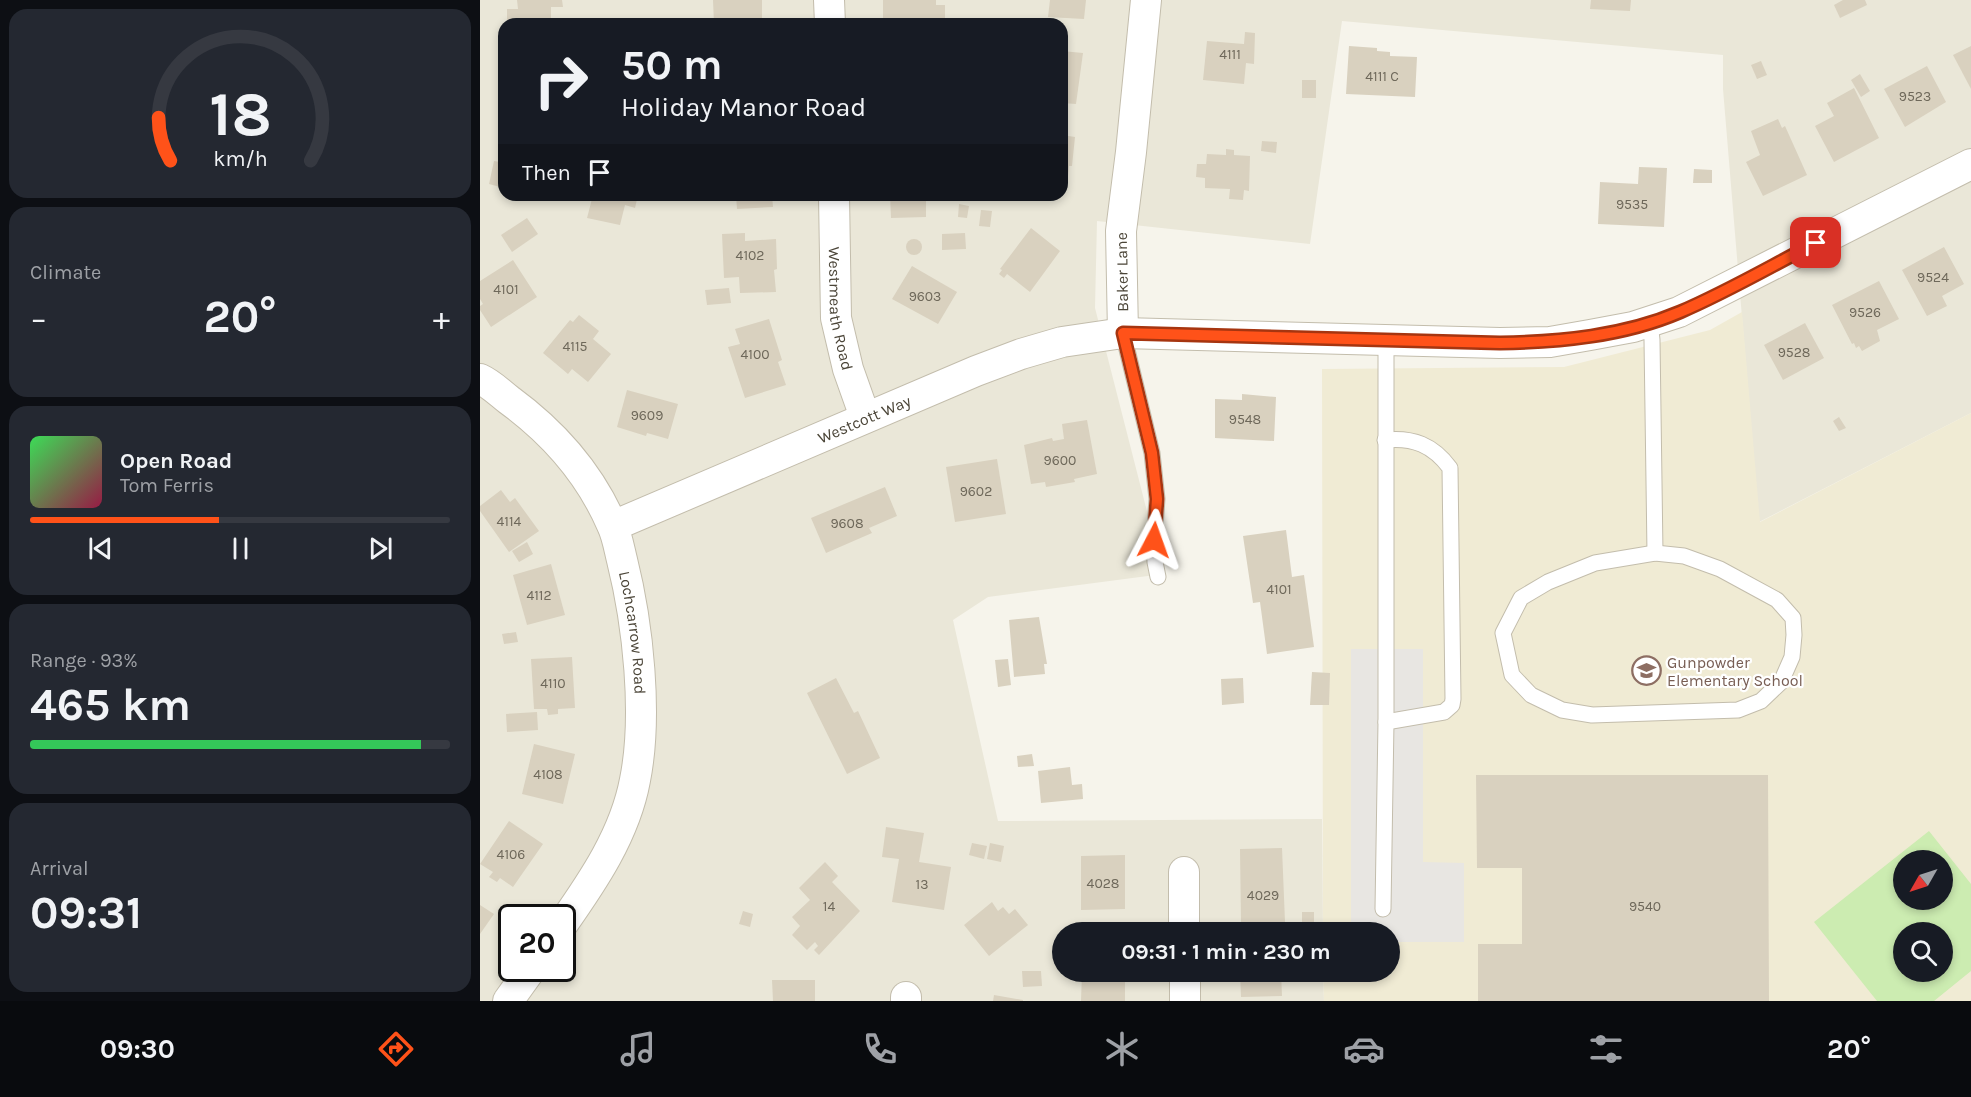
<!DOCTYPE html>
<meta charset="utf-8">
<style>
body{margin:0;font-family:Karla,sans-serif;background:#242831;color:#f1f3f6;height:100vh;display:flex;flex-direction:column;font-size:22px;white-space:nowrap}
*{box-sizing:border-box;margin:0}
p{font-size:20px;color:#9ea1a6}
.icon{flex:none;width:33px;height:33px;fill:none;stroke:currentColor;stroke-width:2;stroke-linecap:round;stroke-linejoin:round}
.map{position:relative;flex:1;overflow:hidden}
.panel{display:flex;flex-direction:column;gap:9px;padding:9px;background:#0d0f14;width:480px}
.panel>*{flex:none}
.banner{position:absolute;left:18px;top:18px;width:570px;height:183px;border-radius:18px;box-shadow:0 3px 9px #0003;background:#171b24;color:#f1f3f6;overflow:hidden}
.needle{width:39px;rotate:231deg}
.fabs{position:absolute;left:1413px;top:850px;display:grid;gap:12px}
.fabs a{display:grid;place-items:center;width:60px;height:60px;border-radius:50%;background:#171b24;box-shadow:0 3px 9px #0003;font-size:30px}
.speed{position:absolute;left:18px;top:904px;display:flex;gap:12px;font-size:30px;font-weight:700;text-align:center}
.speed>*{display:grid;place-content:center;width:78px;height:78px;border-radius:50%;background:#171b24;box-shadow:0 3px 9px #0003;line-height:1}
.speed .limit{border:3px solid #111;border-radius:9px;background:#fff;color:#111}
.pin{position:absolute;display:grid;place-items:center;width:51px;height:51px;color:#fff;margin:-26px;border-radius:12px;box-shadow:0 3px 9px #0006}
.me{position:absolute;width:66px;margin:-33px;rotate:4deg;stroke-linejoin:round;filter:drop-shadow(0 0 4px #0008)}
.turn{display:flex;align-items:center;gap:21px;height:126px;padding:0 24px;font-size:27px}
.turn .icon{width:78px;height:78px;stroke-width:2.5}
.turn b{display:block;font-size:42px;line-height:51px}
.then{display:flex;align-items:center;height:57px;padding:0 24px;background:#0003;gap:12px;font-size:22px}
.big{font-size:45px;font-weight:700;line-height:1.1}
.panel .widget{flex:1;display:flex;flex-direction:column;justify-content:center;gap:9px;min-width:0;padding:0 21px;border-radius:18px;background:#242831}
.panel .dial{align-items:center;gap:0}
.dial svg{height:156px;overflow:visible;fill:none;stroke:#363941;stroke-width:7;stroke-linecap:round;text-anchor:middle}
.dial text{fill:#f1f3f6;stroke:none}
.song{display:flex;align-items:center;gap:18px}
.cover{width:72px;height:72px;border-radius:9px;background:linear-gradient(135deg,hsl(130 70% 55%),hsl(340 70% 35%))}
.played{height:6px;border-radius:3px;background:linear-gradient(90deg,#ff5219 45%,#363941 45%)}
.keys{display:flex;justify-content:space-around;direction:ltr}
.heat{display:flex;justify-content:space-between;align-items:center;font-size:33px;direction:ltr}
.charge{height:9px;border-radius:4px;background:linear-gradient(90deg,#34c759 93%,#363941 0)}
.trip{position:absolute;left:572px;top:922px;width:348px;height:60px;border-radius:30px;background:#171b24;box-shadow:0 3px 9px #0003;font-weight:700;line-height:60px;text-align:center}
.menu{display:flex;height:96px;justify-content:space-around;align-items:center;background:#090b0e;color:#9ea1a6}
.menu .icon{width:42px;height:42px}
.menu .active{color:#ff5219}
.menu b{font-size:27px;color:#f1f3f6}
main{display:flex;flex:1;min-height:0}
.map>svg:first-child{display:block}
.residential{fill:#eae7d8;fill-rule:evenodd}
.education{fill:#f0ebd4;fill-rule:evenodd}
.green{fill:#ccecb1;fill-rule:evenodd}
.parking{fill:#e8e6e2}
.building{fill:#d9d1bf}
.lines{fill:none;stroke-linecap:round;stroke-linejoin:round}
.lane-casing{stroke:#c3bdac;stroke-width:17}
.street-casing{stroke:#c3bdac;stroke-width:32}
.lane{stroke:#fff;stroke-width:15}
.street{stroke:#fff;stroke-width:30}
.route-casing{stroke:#a63510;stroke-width:15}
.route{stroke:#ff5219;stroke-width:10}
.labels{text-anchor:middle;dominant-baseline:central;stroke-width:4.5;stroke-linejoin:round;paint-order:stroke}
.number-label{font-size:14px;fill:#6e685a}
.street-label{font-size:16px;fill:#4b4538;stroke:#fff}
.education-label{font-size:16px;fill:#785e54;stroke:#fff;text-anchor:start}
</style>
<main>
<section class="panel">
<div class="widget dial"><svg viewBox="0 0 100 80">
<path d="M14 69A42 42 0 1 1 86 69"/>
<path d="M14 69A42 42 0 0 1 8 47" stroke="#ff5219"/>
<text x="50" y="56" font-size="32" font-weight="700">18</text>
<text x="50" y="72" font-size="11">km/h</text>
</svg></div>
<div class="widget"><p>Climate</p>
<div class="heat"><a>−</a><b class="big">20°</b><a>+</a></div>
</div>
<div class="widget">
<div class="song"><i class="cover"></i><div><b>Open Road</b><p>Tom Ferris</p></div></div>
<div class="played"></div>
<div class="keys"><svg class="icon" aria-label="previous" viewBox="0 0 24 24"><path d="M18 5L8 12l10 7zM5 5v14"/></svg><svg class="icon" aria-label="pause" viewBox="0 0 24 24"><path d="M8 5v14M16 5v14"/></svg><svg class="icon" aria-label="next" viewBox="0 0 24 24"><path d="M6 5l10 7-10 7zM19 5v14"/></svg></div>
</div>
<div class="widget"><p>Range · 93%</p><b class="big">465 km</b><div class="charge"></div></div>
<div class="widget"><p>Arrival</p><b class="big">09:31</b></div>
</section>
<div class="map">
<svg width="1491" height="1001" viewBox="0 0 1491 1001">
<rect width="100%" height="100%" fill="#f6f4eb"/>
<path class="residential" d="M 0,0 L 1491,0 L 1491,413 L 1279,522 L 1243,89 L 1243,55 L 862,21 L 830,244 L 617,221 L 615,308 L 683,574 L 508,597 L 473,620 L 518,821 L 842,819 L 843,933 L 582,933 L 582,972 L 843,972 L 844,1001 L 0,1001 ZM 24,24 L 582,24 L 582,195 L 24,195 ZM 32,918 L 82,918 L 82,969 L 32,969 Z"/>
<path class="education" d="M 1262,312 L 1280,522 L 1491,413 L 1491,1001 L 844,1001 L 843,972 L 909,972 L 909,933 L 843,933 L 842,369 L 1084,367 L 1230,330 ZM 1424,861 L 1462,861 L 1462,900 L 1424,900 ZM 1424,933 L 1462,933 L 1462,972 L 1424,972 Z"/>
<path class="green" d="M 1449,831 L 1491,884 L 1491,971 L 1454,1001 L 1397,1001 L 1334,922 ZM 1424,861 L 1462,861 L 1462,900 L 1424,900 ZM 1424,933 L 1462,933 L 1462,972 L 1424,972 Z"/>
<path class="parking" d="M 871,649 L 943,649 L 943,862 L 984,863 L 984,942 L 909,942 L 909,933 L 871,933 Z"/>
<g class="building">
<path d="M 37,0 L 82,0 L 83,7 L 71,7 L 71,24 L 27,24 L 27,9 L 38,9 Z"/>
<path d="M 233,0 L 282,0 L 282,18 L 280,18 L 280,24 L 234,24 Z"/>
<path d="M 403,0 L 456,0 L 456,5 L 465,5 L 465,24 L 403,24 Z"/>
<path d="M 570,0 L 606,0 L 604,19 L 568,17 Z"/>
<path d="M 1111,0 L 1151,0 L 1150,11 L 1110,9 Z"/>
<path d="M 1363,0 L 1385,0 L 1387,5 L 1360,18 L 1354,5 Z"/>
<path d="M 765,32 L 775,33 L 774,64 L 766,63 L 764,84 L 723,80 L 727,41 L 764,44 Z"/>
<path d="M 869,46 L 897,48 L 897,51 L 910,52 L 910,56 L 937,57 L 935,97 L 866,94 Z"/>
<path d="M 1491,46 L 1491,89 L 1473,55 Z"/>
<path d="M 582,51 L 603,53 L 596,104 L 582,103 Z"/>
<path d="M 1281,61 L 1287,75 L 1277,79 L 1271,65 Z"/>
<path d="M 1447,66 L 1466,102 L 1425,127 L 1404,89 Z"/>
<path d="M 1380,74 L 1390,91 L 1381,97 L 1371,80 Z"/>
<rect x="822" y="80" width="14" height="18"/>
<path d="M 22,84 L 24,84 L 24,109 L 21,109 Z"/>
<path d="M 1374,88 L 1399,138 L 1354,162 L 1335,126 L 1354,116 L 1347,103 Z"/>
<path d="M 1298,119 L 1302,128 L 1305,126 L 1327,175 L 1283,196 L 1266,162 L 1280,155 L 1271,131 Z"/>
<path d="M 582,135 L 595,137 L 592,166 L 589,166 L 587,187 L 582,186 Z"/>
<path d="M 782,141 L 797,142 L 796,153 L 781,151 Z"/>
<path d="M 23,148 L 24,149 L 24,188 L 9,184 L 14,161 L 20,162 Z"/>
<path d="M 746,149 L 754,150 L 754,155 L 770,156 L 769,191 L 764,190 L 763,200 L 749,199 L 750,189 L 725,188 L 725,178 L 716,177 L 717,164 L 726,164 L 727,154 L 746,155 Z"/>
<path d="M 1159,167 L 1187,168 L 1184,227 L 1118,224 L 1120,182 L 1158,184 Z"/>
<path d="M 1214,169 L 1232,170 L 1232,183 L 1213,183 Z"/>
<path d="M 113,195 L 158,195 L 155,208 L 145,205 L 140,225 L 107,218 Z"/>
<path d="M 256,195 L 292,195 L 293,207 L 257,209 Z"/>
<path d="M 410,195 L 446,195 L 446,217 L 411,218 Z"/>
<path d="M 479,204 L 489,206 L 487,218 L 478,217 Z"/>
<path d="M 501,210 L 512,211 L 510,227 L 499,226 Z"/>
<path d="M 47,218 L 58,234 L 32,252 L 21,235 Z"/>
<path d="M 551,228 L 580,251 L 550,292 L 527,274 L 524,278 L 519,274 L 522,270 L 520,269 Z"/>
<path d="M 265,233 L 265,241 L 296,239 L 297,269 L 294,270 L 296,292 L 260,293 L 259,277 L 244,278 L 242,234 Z"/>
<path d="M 485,233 L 486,249 L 462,250 L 462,234 Z"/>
<circle cx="434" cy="247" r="8"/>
<path d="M 1464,247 L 1484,284 L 1462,296 L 1467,306 L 1447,316 L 1422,270 Z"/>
<path d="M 33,260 L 57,297 L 11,327 L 0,310 L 0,306 L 3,304 L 0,299 L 0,281 Z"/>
<path d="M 432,266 L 477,292 L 458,324 L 412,299 Z"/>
<path d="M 1399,281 L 1419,319 L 1397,330 L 1400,341 L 1382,351 L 1379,346 L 1376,348 L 1374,343 L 1372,344 L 1352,305 Z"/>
<path d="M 249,288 L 251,303 L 227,305 L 225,290 Z"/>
<path d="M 99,315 L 119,331 L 113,339 L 131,354 L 108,382 L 92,369 L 88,374 L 63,353 L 90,320 L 93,322 Z"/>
<path d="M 289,319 L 302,360 L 298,362 L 306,385 L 265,398 L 248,347 L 260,344 L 255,329 Z"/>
<path d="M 1325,323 L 1344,358 L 1303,380 L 1284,345 Z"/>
<path d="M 147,390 L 198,404 L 188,439 L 167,433 L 166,436 L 137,427 Z"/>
<path d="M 762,394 L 796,397 L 794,441 L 735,438 L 735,399 L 762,400 Z"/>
<path d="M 1359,417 L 1366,428 L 1359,431 L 1353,421 Z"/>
<path d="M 607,420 L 617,474 L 594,479 L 595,482 L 566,487 L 565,482 L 551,484 L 544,445 L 572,438 L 573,441 L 584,439 L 582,424 Z"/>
<path d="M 517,459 L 526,514 L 475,522 L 466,467 Z"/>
<path d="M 405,487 L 417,516 L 389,528 L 392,533 L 346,553 L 331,518 Z"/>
<path d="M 21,490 L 30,502 L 35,498 L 59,531 L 29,552 L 0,511 L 0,506 Z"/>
<path d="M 806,530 L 812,577 L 824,575 L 834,647 L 787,654 L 780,602 L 773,603 L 763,536 Z"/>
<path d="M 47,542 L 53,554 L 39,562 L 32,551 Z"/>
<path d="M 71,564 L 85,615 L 47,625 L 33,575 Z"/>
<path d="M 559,617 L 567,664 L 564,664 L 565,674 L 534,677 L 529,620 Z"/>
<path d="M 36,632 L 38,642 L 24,644 L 22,634 Z"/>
<path d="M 92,657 L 95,708 L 78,709 L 78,714 L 68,715 L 67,709 L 54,709 L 51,659 Z"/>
<path d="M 528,659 L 531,685 L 518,687 L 515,660 Z"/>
<path d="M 832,672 L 850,673 L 849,705 L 830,705 Z"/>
<path d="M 356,678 L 374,713 L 378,711 L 400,758 L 367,774 L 327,693 Z"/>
<path d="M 763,678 L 764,703 L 742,705 L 741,679 Z"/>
<path d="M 57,712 L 58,730 L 27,732 L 26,714 Z"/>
<path d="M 54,744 L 95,754 L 83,804 L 42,794 Z"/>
<path d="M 552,754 L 554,766 L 538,767 L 537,756 Z"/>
<path d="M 590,767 L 592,785 L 602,784 L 603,799 L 561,803 L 558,771 Z"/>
<path d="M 996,775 L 1288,775 L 1289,1001 L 998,1001 L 998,944 L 1042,944 L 1042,868 L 997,868 Z"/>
<path d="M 29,821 L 63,844 L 33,887 L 20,878 L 17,882 L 9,877 L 13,872 L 0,864 Z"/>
<path d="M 406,827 L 444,833 L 439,862 L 471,867 L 464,910 L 412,902 L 419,859 L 402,857 Z"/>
<path d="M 492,843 L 507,846 L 504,859 L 489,855 Z"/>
<path d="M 510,843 L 524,846 L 521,862 L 507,859 Z"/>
<path d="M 802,848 L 805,922 L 761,923 L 760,849 Z"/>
<path d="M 645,855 L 645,909 L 601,910 L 601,856 Z"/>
<path d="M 345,862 L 358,876 L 352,882 L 380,911 L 339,955 L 334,950 L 338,946 L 335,942 L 327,950 L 312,935 L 320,926 L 312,917 L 330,900 L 319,888 Z"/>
<path d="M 512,902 L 518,911 L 523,907 L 529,914 L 535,909 L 548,925 L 509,956 L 484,925 Z"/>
<path d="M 0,905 L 14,914 L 0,934 Z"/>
<path d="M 263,911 L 273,914 L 270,927 L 259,924 Z"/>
<path d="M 822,912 L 834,912 L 834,929 L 822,928 Z"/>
<path d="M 542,971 L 561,971 L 562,986 L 543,987 Z"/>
<path d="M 602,972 L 645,972 L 645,1001 L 601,1001 Z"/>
<path d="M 760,972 L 801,972 L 802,996 L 761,997 Z"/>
<path d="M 292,980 L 335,980 L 335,1001 L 293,1001 Z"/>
<path d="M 514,995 L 543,1000 L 543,1001 L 513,1001 Z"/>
</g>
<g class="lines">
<defs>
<g id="lane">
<path d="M 1170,321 L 1172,340 L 1175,553"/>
<path d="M 643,333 L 672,453 L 677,499 L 674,540 L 675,562 L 678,577"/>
<path d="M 905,440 C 933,437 953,445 970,468 L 973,699 L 972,705 L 964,712 L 906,722"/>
<path d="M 1175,553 L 1204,556 L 1240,569 L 1297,600 L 1313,618 L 1314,635 L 1312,657 L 1301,682 L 1281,701 L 1258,710 L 1112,715 L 1082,710 L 1051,695 L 1032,675 L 1023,633 L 1041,598 L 1068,582 L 1115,563 Z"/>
<path d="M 903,909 L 906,722 L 906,339"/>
</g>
<g id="street">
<path d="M 349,0 L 350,24"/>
<path id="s1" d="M 354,195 L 356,318 L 368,369 L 385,417"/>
<path d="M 643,333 L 641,231 L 651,152 L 666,0"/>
<path id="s2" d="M 0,379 C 11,384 20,393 29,400 C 74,433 110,474 132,525 C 137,535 139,548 142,560 C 158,624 168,715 155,780 C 145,834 113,881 82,925"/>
<path id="s3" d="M 133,526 L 496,371 L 541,354 L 582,342 L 643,333 L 1020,343 L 1070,342 L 1110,335 L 1153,327 L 1199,312 L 1491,164"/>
<path d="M 704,872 L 704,933"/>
<path d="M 705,972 L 705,1001"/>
<path d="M 426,997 L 426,1001"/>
<path d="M 28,1001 L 51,969"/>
</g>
</defs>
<use href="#lane" class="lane-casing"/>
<use href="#street" class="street-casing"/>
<use href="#lane" class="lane"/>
<use href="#street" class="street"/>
</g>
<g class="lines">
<defs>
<path id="route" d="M 674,540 L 677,499 L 672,453 L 643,333 L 1020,343 C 1080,342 1144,336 1200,312 C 1247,292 1291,266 1336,243"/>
</defs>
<use href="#route" class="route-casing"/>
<use href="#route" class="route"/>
</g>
<defs>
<symbol id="school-ring" viewBox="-11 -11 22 22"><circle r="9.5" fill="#fff" stroke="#8d6e63" stroke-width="1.5"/><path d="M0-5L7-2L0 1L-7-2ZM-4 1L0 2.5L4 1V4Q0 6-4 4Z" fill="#8d6e63"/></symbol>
</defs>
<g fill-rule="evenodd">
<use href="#school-ring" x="1150" y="654" width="33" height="33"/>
</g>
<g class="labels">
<g class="number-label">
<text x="750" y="54">4111</text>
<text x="902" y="76">4111 C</text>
<text x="1435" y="96">9523</text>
<text x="1152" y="204">9535</text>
<text x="270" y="255">4102</text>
<text x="1453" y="277">9524</text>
<text x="26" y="289">4101</text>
<text x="445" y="296">9603</text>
<text x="1385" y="312">9526</text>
<text x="95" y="346">4115</text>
<text x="1314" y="352">9528</text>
<text x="275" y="354">4100</text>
<text x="167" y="415">9609</text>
<text x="765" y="419">9548</text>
<text x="580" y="460">9600</text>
<text x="496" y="491">9602</text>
<text x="29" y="521">4114</text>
<text x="367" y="523">9608</text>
<text x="799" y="589">4101</text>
<text x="59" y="595">4112</text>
<text x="73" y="683">4110</text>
<text x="68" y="774">4108</text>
<text x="31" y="854">4106</text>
<text x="623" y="883">4028</text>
<text x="442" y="884">13</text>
<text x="783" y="895">4029</text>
<text x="349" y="906">14</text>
<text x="1165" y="906">9540</text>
</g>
<g class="street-label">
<text transform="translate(642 272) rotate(-91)">Baker Lane</text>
<text stroke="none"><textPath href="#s1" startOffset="114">Westmeath Road</textPath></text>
<text stroke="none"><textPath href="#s3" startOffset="273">Westcott Way</textPath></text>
<text stroke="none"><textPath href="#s2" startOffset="310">Lochcarrow Road</textPath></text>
</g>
<g class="education-label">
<text x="1187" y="662">Gunpowder<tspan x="1187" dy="18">Elementary School</tspan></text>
</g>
</g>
</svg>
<div class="fabs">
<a><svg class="needle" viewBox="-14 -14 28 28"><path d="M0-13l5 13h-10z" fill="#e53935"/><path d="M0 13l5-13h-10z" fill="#9ea1a6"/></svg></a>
<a><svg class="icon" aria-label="search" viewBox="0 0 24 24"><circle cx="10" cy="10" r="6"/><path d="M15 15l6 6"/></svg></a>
</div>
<div class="speed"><div class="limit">20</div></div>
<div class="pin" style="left:1336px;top:243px;background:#d93025"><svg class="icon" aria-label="arrive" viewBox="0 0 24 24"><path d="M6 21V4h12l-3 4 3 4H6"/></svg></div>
<svg class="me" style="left:674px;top:540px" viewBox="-20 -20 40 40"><path d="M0-17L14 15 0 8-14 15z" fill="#ff5219" stroke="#fff" stroke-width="4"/></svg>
<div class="trip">09:31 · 1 min · 230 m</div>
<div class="banner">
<div class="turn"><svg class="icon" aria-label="right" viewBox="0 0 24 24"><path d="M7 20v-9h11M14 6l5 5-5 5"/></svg><div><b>50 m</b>Holiday Manor Road</div></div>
<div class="then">Then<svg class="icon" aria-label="arrive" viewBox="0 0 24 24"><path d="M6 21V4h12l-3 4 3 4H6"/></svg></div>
</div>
</div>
</main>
<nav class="menu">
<b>09:30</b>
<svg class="icon active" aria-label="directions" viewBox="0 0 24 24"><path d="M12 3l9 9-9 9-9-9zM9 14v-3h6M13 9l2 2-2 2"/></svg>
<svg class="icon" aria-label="music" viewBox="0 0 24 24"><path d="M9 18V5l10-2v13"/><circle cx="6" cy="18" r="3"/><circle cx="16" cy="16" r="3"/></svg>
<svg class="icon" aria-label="phone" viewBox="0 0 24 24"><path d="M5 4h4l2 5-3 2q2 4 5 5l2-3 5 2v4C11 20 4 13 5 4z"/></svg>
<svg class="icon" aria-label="climate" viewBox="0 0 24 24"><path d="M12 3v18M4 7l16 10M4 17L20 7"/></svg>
<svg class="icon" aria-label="car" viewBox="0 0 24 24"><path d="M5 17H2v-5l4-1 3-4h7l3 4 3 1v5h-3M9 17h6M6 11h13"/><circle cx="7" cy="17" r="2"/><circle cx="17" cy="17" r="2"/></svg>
<svg class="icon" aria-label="filters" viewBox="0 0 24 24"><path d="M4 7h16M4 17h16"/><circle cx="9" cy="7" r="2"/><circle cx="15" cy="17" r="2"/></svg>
<b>20°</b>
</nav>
